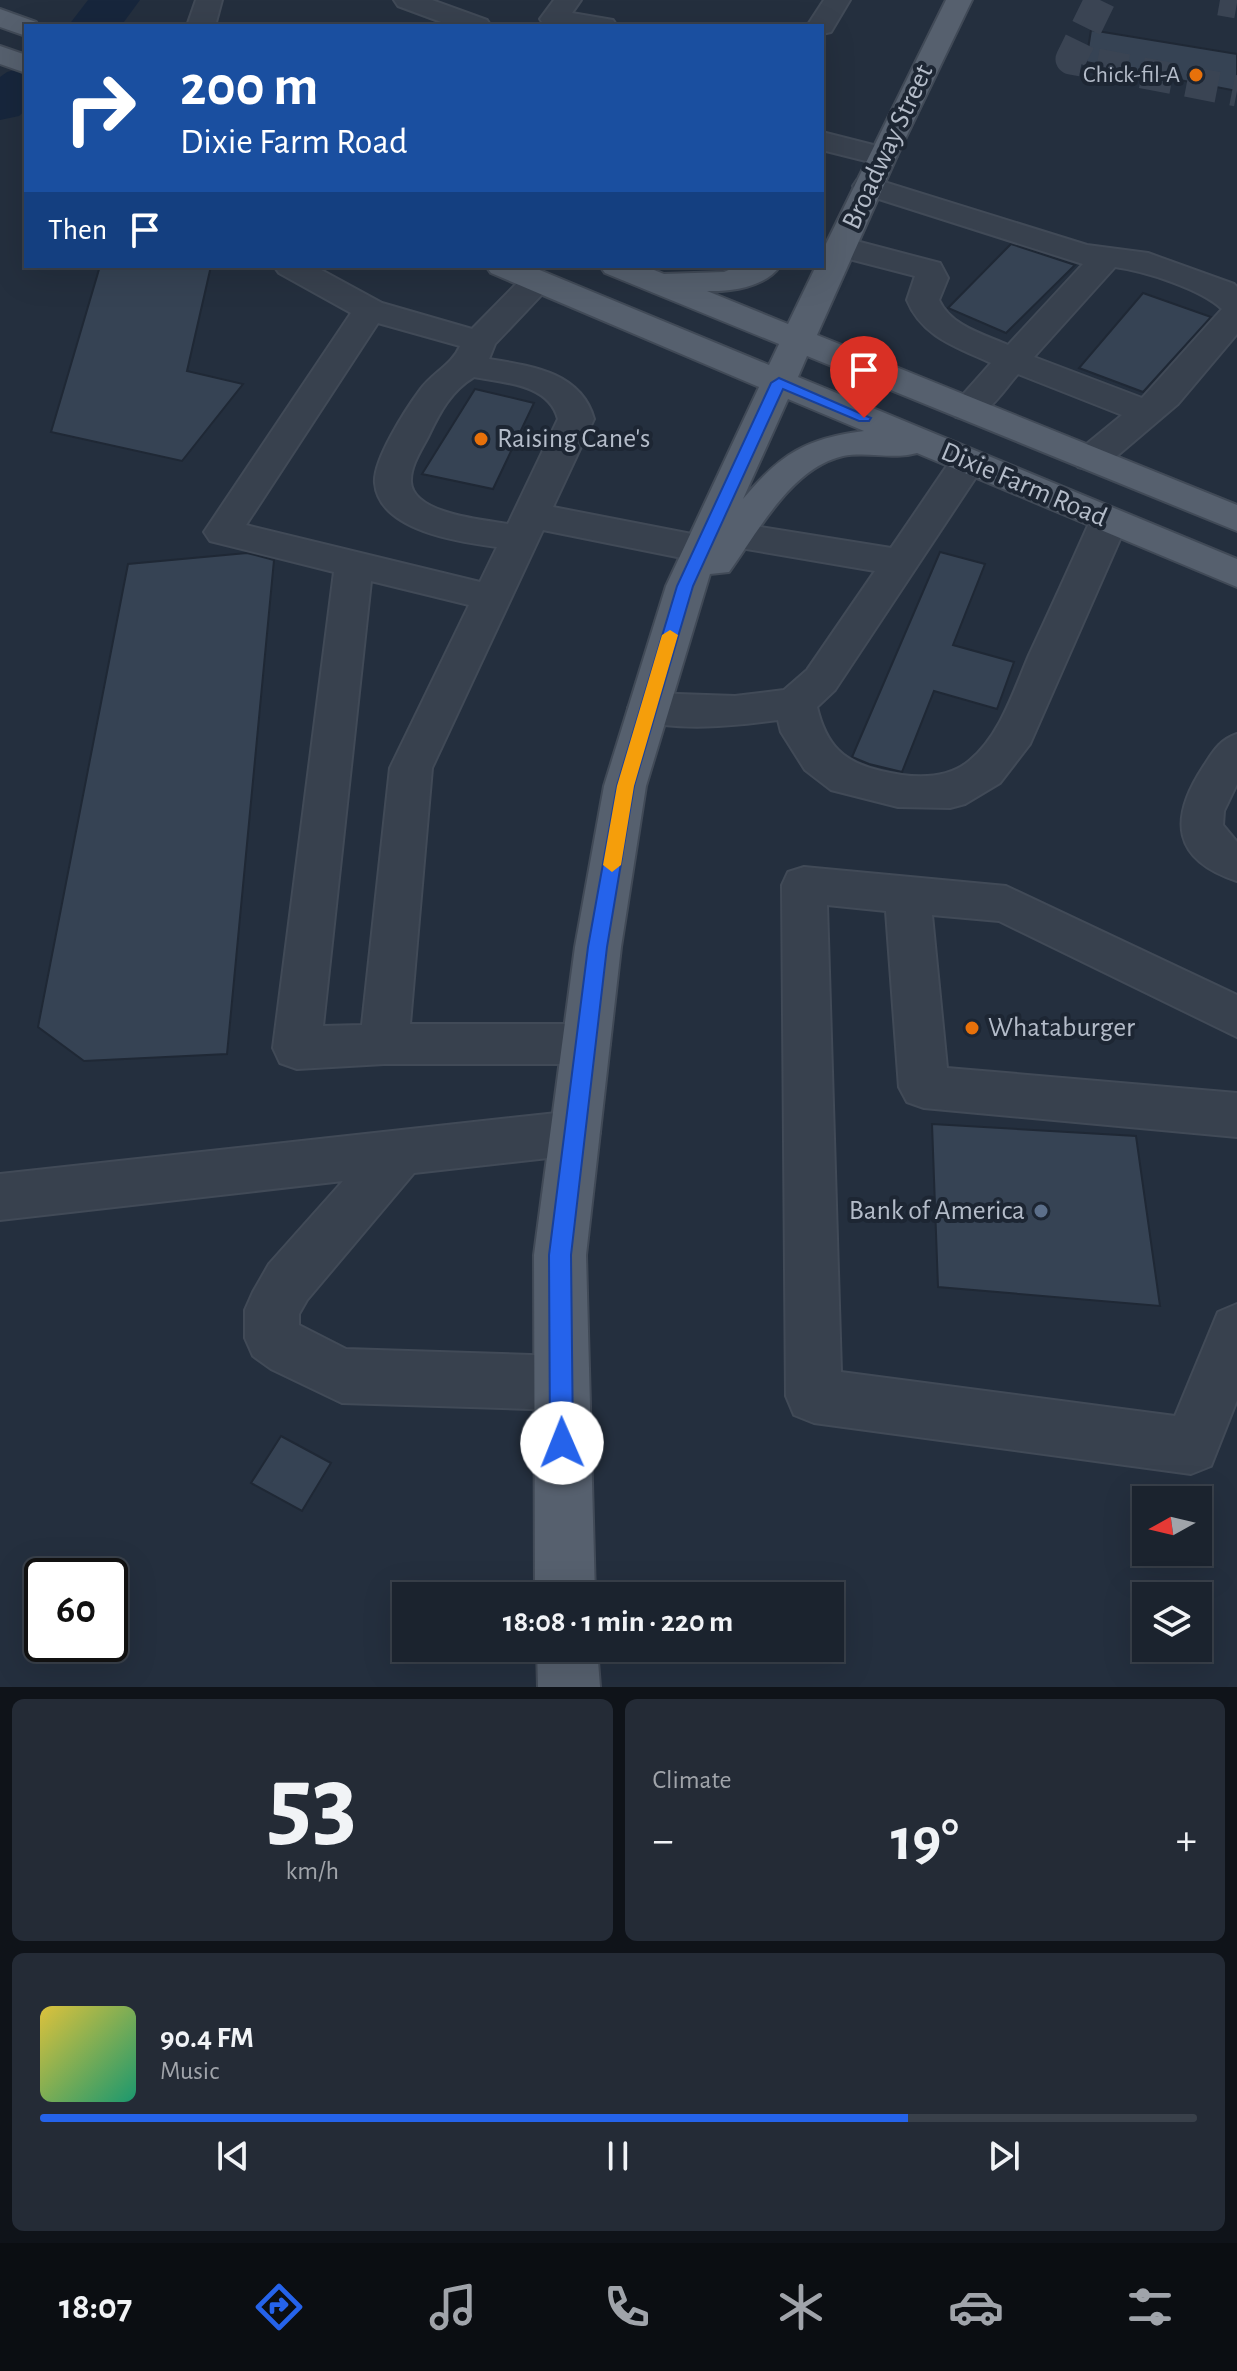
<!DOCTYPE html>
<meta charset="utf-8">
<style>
body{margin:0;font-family:"Alegreya Sans",sans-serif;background:#242b36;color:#f1f3f6;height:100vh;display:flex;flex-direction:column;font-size:30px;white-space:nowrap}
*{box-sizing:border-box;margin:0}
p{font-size:26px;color:#a0a4aa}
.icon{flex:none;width:44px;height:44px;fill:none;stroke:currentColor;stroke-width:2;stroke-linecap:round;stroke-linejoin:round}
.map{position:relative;height:1687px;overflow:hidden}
.details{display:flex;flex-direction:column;gap:12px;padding:12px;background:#0f1319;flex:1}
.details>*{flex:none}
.guide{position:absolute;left:24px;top:24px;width:800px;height:244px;border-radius:0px;box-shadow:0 8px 32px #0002,0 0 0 2px #39404a;background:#1a4fa0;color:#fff;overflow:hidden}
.needle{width:52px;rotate:262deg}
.tools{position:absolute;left:1132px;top:1486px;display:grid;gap:16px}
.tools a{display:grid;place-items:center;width:80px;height:80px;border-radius:0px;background:#1b232e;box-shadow:0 8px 32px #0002,0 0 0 2px #39404a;font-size:40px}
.speed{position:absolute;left:24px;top:1558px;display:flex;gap:16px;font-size:40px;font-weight:700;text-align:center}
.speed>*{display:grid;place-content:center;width:104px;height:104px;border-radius:50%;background:#1b232e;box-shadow:0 8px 32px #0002,0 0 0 2px #39404a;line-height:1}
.speed .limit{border:4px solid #111;border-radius:12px;background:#fff;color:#111}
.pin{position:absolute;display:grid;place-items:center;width:68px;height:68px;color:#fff;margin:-82px -34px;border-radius:50% 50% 50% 0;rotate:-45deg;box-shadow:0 0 8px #0007}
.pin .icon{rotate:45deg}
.me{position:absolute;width:88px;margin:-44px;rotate:359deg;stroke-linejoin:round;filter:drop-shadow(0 0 6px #0008)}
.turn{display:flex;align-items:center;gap:28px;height:168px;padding:0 24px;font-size:36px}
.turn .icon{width:104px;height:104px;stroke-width:2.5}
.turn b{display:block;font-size:56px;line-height:68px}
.then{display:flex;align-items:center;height:76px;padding:0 24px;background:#0003;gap:16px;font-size:30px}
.big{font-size:60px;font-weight:600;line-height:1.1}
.details .card{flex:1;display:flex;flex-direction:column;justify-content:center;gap:12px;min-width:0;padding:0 28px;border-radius:12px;background:#242b36}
.details .dial{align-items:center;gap:0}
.dial b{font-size:104px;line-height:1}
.song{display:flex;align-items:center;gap:24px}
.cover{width:96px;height:96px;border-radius:12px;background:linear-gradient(135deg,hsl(50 70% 55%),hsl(160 70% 35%))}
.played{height:8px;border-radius:4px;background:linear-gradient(90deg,#2563eb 75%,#39404a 75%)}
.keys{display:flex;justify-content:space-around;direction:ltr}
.heat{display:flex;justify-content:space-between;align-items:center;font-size:44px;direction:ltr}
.details .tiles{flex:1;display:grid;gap:12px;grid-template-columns:1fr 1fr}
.card:last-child{grid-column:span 2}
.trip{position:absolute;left:392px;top:1582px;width:452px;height:80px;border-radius:0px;background:#1b232e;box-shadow:0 8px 32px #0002,0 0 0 2px #39404a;font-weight:600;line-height:80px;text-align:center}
.dock{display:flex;height:128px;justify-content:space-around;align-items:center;background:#0b0e12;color:#a0a4aa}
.dock .icon{width:56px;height:56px}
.dock .current{color:#2563eb}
.dock b{font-size:36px;color:#f1f3f6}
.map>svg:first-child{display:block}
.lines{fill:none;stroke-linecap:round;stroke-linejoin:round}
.river{fill:#17263c;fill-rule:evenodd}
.building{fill:#364354;stroke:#1f2835;stroke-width:2}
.minor-tunnel{stroke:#3a4453;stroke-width:31;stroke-dasharray:31 15;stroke-linecap:butt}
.minor-casing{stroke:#414a57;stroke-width:4}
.major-casing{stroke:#414a57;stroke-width:4}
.minor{fill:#38414e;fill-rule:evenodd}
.major{fill:#56606e;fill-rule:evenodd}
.route{fill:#2563eb;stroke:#184099;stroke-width:2}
.slow{fill:#f59e0b}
.food-dot{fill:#e8710a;stroke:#1d2633;stroke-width:3}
.service-dot{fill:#5c6f8a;stroke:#1d2633;stroke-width:3}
.labels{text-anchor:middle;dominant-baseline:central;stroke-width:8;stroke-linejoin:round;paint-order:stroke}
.far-poi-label{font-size:24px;fill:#b4bcc9;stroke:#1d2633;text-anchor:end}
.street-label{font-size:28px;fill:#b4bcc9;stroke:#1d2633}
.poi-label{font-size:28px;fill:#b4bcc9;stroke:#1d2633;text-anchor:start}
</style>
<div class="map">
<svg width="1237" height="1687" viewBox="0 0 1237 1687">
<rect width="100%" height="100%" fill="#242f3e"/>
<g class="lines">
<g class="river">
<path d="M 88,0 L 140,0 L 121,26 L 68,26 Z"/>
<path d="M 26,67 L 26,110 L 19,116 L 0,120 L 0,77 L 7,72 Z"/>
</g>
</g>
<g class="building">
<path d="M 1091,30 L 1237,54 L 1237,91 L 1086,62 Z"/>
<path d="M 1011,244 L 1075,265 L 1006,333 L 948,308 Z"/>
<path d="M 100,266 L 211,266 L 187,371 L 243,384 L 182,461 L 51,432 Z"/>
<path d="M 1143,293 L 1211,317 L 1143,392 L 1079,368 Z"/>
<path d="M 475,389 L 534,403 L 493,489 L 422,474 Z"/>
<path d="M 940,552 L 985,564 L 953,645 L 1014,662 L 997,709 L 934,691 L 902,772 L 869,764 L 852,757 Z"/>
<path d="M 247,553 L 274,560 L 227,1054 L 84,1061 L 38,1027 L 128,564 Z"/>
<path d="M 932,1124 L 1136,1136 L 1160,1306 L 938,1287 Z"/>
<path d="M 281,1436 L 331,1463 L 302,1511 L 251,1483 Z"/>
</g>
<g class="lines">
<g class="minor-tunnel">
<path d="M 1100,0 L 1071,59 L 1237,91"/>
<path d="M 1220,0 L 1237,3"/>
</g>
<defs>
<g id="minor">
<path d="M 196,0 L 222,0 L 215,26 L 187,26 Z"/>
<path d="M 394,0 L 432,0 L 487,20 L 491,26 L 452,26 L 398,6 Z"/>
<path d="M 554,0 L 581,0 L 572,13 L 613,20 L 617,26 L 544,25 L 540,19 Z"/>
<path d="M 824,0 L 850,0 L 831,32 L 822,34 L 822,26 L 807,26 Z"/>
<path d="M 822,132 L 893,150 L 897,156 L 893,162 L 882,165 L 822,150 Z"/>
<path d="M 868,177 L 1087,245 L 1148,253 L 1234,284 L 1237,287 L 1237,334 L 1178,404 L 1104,467 L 1091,470 L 1078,467 L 1073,459 L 1078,451 L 1122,415 L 1018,374 C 1000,394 985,424 956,417 L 950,409 L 991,363 C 957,347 922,337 907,300 L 915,276 L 830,254 L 825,247 L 830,240 L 841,237 L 940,263 L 948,278 L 939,300 C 951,326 983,334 1008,345 L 1083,264 L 857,192 L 853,186 L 857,180 ZM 1115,267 C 1145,271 1201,289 1222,309 L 1142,398 L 1034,357 Z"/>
<path d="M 274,266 L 314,266 L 382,303 L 472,329 L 526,274 L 537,271 L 548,274 L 553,281 L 548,288 L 495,344 L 489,359 C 531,366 581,372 594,419 L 553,507 L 702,536 L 715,540 L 721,549 L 715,558 L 702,562 L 543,530 L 432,768 L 410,1024 L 586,1024 L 603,1030 L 610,1044 L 603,1058 L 586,1064 L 384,1064 L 297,1069 L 280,1063 L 273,1048 L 334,572 L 210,541 L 204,532 L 351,313 L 279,273 ZM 378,323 L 460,346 C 452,365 432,373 420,390 C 406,409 373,460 375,483 C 379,531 460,542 497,547 L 480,582 L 246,525 ZM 474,377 C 505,383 549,384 558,419 L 508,524 C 484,520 413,514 411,482 C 410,466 422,449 429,435 C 440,412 451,391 474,377 ZM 371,581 L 469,605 L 390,768 L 362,1025 L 323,1026 Z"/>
<path d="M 968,450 L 981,454 L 986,462 L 835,690 L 817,707 C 826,745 843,762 881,771 C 910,778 945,781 969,761 C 1000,736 1014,690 1029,655 C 1050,610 1070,566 1090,521 L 1096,512 L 1109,509 L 1122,512 L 1128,521 L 1030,744 L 1000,783 L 965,804 L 950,808 L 898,807 L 831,790 L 805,770 L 781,732 L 778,720 C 733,726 679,732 634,719 L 628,708 L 634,697 L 649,693 L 735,696 L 784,690 L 807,670 L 875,571 L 723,545 L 717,536 L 723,527 L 736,523 L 891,548 L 955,454 Z"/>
<path d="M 1237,734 L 1237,784 L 1224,811 L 1223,825 L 1237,842 L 1237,881 C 1172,860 1169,819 1203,767 C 1213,752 1219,740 1237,734 Z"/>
<path d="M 804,867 L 1006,886 L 1237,995 L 1237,1037 L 999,921 L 932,915 L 947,1068 L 1237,1093 L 1237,1137 L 924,1108 L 907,1102 L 899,1087 L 886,911 L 827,905 L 841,1372 L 1175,1416 L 1218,1312 L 1237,1304 L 1237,1400 L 1211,1466 L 1191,1474 L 814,1423 L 794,1415 L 786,1396 L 782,885 L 788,872 Z"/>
<path d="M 575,1111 L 593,1117 L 600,1133 L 593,1149 L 575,1155 L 414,1173 L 307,1300 L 299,1314 L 299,1325 L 346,1349 L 561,1356 L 580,1364 L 589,1383 L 580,1402 L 561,1410 L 342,1403 L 271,1369 L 253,1356 L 245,1338 L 245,1310 L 253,1292 L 269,1264 L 343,1181 L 0,1220 L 0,1174 Z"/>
</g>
<g id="major">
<path d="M 946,0 L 972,0 L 897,156 L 817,335 L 1237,505 L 1237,531 L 807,356 L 798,377 L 1237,559 L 1237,587 L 917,453 C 893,460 868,451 843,456 C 791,468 758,532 729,572 L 710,574 L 646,786 L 621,947 L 586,1255 L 595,1596 L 535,1596 L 534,1255 L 575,947 L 604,786 L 666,586 L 759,387 L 491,273 L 486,266 L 530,266 L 769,365 L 779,344 L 605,273 L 600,266 L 644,266 L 664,274 L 724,272 L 738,266 L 780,266 C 766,287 730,292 707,291 L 788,324 L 816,266 L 822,266 L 822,252 ZM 788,399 L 864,431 C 807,438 780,454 743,499 Z"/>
<path d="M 0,9 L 36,22 L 38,26 L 26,26 L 26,36 L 0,27 Z"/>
<path d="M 0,46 L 26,55 L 26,73 L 0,64 Z"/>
<path d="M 537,1648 L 597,1648 L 600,1687 L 538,1687 Z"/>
</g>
</defs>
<use href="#minor" class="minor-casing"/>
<use href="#major" class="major-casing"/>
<use href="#minor" class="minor"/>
<use href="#major" class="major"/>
</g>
<path class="route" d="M 779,378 L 871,418 L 869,421 L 859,421 L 783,389 L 693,586 L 634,786 L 607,947 L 571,1255 L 573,1443 L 570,1452 L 562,1455 L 554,1452 L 550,1443 L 549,1255 L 588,947 L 617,786 L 677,586 L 771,383 Z"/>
<path class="slow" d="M 670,630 L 678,635 L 634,786 L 621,865 L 612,872 L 603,865 L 617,786 L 662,635 Z"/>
<g class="food-dot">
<circle cx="1196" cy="75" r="8"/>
<circle cx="481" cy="439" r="8"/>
<circle cx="972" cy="1028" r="8"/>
</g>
<circle class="service-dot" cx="1041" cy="1211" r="8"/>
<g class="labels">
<g class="far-poi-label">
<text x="1180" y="75">Chick-fil-A</text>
</g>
<g class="street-label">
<text transform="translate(888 147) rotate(-65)">Broadway Street</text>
<text transform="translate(1024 485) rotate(23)">Dixie Farm Road</text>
</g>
<g class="poi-label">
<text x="497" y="439">Raising Cane's</text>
<text x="988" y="1028">Whataburger</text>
<text x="1025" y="1211" text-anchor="end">Bank of America</text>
</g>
</g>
</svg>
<div class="tools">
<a><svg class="needle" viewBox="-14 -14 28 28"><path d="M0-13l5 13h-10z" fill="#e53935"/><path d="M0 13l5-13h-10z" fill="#a0a4aa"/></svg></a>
<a><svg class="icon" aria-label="layers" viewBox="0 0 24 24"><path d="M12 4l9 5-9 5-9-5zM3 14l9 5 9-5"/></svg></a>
</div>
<div class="speed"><div class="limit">60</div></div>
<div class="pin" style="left:864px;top:418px;background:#d93025"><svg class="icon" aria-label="arrive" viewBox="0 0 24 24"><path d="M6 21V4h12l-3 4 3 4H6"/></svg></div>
<svg class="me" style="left:562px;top:1443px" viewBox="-20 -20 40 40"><circle r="19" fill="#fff"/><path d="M0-13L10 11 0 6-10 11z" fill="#2563eb"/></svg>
<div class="trip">18:08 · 1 min · 220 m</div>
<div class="guide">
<div class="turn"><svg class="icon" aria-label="right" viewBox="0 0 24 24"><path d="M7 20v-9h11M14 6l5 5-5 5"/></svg><div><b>200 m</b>Dixie Farm Road</div></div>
<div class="then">Then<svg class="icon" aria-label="arrive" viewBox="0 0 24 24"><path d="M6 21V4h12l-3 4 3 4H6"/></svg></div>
</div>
</div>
<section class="details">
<div class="tiles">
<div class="card dial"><b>53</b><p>km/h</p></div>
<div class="card"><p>Climate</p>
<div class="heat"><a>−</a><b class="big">19°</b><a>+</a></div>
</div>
<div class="card">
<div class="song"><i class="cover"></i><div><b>90.4 FM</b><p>Music</p></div></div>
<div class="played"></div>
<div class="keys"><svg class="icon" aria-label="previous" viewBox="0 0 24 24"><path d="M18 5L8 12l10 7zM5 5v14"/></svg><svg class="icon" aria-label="pause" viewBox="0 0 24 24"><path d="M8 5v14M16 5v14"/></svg><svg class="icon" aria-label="next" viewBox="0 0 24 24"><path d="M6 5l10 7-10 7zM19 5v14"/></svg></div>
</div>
</div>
</section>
<nav class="dock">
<b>18:07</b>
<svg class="icon current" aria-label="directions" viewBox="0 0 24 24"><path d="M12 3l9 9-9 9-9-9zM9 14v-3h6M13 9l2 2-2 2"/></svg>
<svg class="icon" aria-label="music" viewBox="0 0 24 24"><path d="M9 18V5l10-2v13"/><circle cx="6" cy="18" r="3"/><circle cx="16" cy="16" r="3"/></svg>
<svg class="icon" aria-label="phone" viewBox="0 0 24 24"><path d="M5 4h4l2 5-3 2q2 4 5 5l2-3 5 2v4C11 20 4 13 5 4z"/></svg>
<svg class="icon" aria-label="climate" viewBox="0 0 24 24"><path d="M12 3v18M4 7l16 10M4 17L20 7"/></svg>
<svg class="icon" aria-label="car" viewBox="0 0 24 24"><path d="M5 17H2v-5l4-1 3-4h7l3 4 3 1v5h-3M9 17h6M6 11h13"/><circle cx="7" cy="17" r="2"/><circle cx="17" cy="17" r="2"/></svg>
<svg class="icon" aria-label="filters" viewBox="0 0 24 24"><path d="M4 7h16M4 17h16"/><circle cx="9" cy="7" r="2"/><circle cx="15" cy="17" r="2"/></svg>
</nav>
